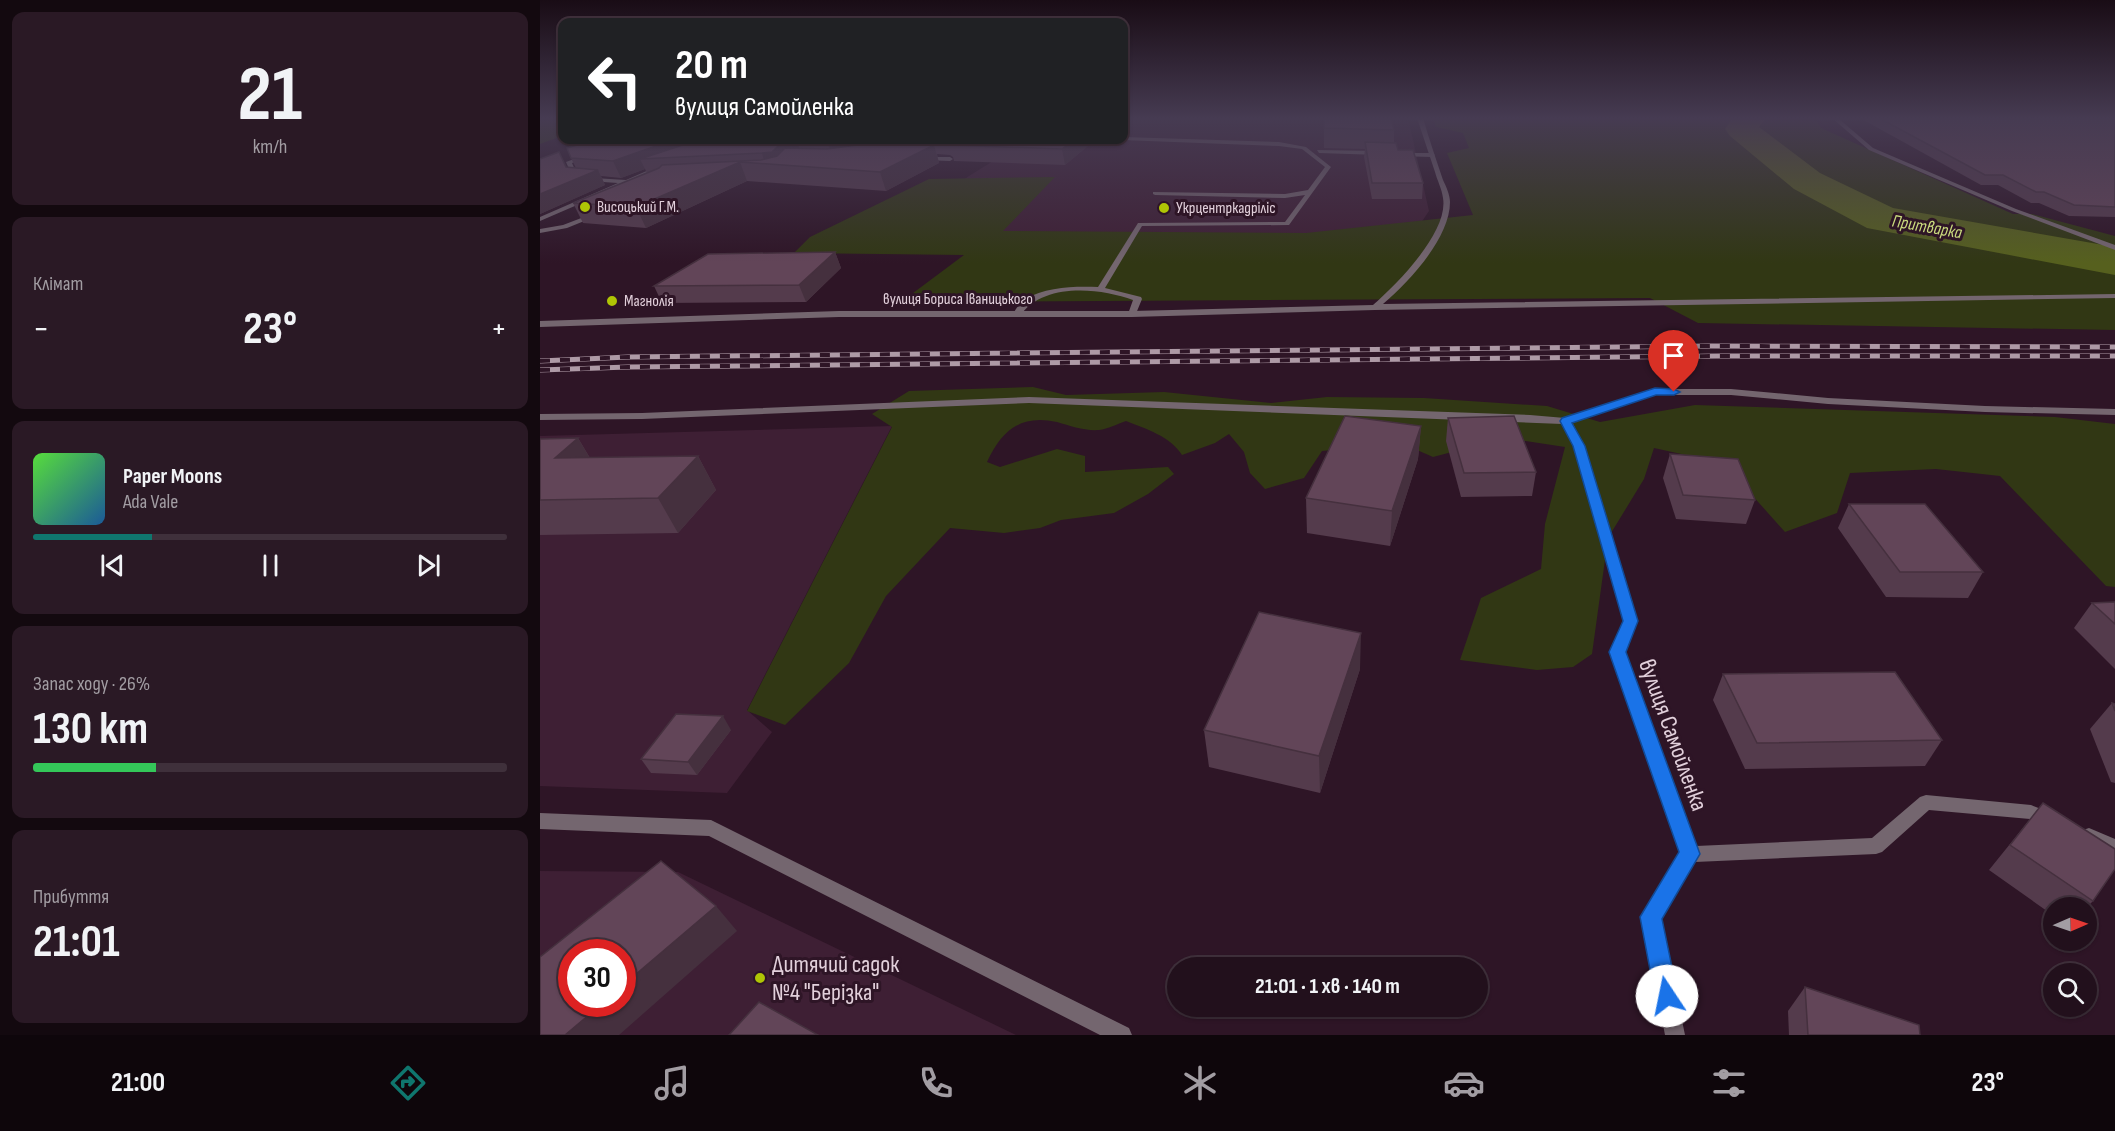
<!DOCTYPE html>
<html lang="uk">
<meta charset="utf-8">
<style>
body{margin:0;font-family:"Sofia Sans Condensed",sans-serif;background:#2a1925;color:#f1f3f6;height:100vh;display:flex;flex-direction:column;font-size:22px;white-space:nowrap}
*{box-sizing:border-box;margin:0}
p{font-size:20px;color:#a29da3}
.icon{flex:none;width:33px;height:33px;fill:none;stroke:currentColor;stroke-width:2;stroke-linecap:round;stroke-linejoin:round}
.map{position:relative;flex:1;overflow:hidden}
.details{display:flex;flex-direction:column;gap:12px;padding:12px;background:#13090f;width:540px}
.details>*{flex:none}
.guide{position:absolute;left:18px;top:18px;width:570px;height:126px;border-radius:12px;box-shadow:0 2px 4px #0004,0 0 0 2px #3f303b;background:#202124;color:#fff;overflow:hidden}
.needle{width:39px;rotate:88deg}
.tools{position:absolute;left:1503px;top:897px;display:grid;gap:12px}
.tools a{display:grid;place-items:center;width:54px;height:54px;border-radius:50%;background:#22101c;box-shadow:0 2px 4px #0004,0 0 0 2px #3f303b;font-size:30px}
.speed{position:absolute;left:18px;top:939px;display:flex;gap:12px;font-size:30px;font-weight:700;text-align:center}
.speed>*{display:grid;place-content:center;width:78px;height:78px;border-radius:50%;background:#22101c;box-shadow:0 2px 4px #0004,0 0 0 2px #3f303b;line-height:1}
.speed .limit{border:9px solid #d22;background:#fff;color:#111}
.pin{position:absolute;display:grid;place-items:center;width:51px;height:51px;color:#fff;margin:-62px -26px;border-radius:50% 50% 50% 0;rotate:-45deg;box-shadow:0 0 6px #0007}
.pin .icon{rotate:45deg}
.me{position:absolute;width:66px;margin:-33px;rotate:349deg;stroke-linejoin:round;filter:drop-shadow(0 0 4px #0008)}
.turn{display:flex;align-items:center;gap:21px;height:126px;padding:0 18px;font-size:27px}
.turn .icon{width:78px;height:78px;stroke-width:2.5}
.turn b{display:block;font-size:42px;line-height:51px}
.big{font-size:45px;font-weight:700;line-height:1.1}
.details .widget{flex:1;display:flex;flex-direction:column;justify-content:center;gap:9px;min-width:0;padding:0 21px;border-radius:12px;background:#2a1925}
.details .dial{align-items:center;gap:0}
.dial b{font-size:78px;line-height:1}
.song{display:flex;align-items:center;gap:18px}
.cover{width:72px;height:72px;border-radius:9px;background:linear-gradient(135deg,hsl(110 70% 55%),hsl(210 70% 35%))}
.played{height:6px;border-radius:3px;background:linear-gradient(90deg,#0f766e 25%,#3f303b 25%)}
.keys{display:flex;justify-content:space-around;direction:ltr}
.heat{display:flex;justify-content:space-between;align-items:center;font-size:33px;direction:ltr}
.charge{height:9px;border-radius:4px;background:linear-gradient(90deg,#34c759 26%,#3f303b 0)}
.trip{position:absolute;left:627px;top:957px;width:321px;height:60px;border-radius:30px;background:#22101c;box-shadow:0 2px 4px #0004,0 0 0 2px #3f303b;font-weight:700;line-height:60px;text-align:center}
.tab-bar{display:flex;height:96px;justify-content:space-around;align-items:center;background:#0e060b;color:#a29da3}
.tab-bar .icon{width:42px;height:42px}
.tab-bar .active{color:#0f766e}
.tab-bar b{font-size:27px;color:#f1f3f6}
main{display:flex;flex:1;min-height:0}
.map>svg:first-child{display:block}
.built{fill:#3e1f34;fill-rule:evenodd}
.green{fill:#313714}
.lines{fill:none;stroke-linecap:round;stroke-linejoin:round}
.river{fill:#56601e;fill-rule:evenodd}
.lane{fill:#74666f;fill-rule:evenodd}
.street{fill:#74666f;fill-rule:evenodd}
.rail-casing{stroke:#ae9aa6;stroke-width:5}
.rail{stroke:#2e1526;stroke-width:4;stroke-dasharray:10;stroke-linecap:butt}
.wall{fill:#543b4c}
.shaded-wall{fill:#45303e}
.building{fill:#624558;stroke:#45303e;stroke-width:1.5}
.route{fill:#1a73e8;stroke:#114b97;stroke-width:1.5}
.poi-dot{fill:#afc505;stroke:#2e1526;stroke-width:2}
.labels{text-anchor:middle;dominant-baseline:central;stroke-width:6;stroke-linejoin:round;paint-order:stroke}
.far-poi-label{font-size:16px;fill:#e2d0db;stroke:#2e1526;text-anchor:start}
.far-street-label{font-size:16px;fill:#e2d0db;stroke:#2e1526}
.far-water-label{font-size:18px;font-style:italic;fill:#cadb7e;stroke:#2e1526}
.near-street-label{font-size:24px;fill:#e2d0db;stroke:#2e1526}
.near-poi-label{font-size:24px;fill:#e2d0db;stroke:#2e1526;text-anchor:start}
</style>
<main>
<section class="details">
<div class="widget dial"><b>21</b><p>km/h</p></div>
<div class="widget"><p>Клімат</p>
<div class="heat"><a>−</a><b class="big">23°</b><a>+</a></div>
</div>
<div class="widget">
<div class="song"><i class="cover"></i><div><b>Paper Moons</b><p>Ada Vale</p></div></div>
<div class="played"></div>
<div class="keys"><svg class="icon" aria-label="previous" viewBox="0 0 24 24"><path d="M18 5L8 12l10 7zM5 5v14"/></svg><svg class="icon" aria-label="pause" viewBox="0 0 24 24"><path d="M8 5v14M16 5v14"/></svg><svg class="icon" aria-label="next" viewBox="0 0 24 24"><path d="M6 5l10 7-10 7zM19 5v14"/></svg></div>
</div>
<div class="widget"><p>Запас ходу · 26%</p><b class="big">130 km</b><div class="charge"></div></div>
<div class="widget"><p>Прибуття</p><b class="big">21:01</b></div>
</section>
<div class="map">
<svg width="1575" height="1035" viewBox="0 0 1575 1035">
<rect width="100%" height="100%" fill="#2e1526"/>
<g class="built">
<path d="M 584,118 L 868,118 L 889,211 L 870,239 L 350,232 L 429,176 L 487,140 L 584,140 Z"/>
<path d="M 352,426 L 207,710 L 232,732 L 187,793 L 0,786 L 0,436 Z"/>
<path d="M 0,871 L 138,872 L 476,1035 L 0,1035 ZM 32,952 L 82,952 L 82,1004 L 32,1004 Z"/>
</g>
<g class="green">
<path d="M 0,118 L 22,118 L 14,125 L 22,126 L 22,136 L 0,144 Z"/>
<path d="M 893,118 L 1275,118 L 1281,128 L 1473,214 L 1492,214 L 1575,236 L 1575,330 L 1158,323 L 1110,298 L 361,302 L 424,255 L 254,253 L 270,237 L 389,179 L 515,177 L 463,231 L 766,233 L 933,215 L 907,153 L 929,148 L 923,133 L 896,127 Z"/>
<path d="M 493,387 L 526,395 L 624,392 L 731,403 L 787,397 L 884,398 L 1007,406 L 1060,422 L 1155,405 L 1515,417 L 1575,424 L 1575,587 L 1566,586 L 1460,476 L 1396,469 L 1310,473 L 1297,513 L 1245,532 L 1211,494 L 1164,459 L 1114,448 L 1104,479 L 1068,538 L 1052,654 L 1033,667 L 997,670 L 920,660 L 941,598 L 1001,569 L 1005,524 L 1025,447 L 965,438 L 893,457 L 877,450 L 839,445 L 782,451 L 764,478 L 725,489 L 710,473 L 704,452 L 689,434 L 675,443 L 642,455 C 630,436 606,429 586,421 C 577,424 568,429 559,430 C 544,431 531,426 517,422 C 481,414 462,430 447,462 L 460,467 L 517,449 L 545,456 L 545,472 L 628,467 L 634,474 L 608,494 L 574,513 L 521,520 L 500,528 L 464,533 L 410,528 L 346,596 L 309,663 L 245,725 L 207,711 L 352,427 L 332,414 L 369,391 Z"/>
</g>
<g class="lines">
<path class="river" d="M 1193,118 L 1226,118 L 1219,127 L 1280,173 L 1353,208 L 1575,247 L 1575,275 L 1327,228 L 1254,189 L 1190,136 L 1185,129 Z"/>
<g class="lane">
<path d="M 584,137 L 739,142 L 766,147 L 791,167 L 749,225 L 602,226 L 565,288 L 601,297 L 602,299 L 595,316 L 588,314 L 593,300 C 560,288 503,282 480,316 L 474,316 L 473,314 C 476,309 480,302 485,299 C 506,287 534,286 558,287 L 598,223 L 745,222 L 765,195 L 745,198 L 615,195 L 613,194 L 613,192 L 745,194 L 768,190 L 785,167 L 762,149 L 739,146 L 582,140 Z"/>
<path d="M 777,150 L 840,151 L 843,153 L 840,155 L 779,153 Z"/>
<path d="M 856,153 L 892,153 L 895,155 L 892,157 L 858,156 Z"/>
<path d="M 47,154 L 49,157 L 32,163 L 38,177 L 86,180 L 118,166 L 123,167 L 95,180 L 100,181 L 100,183 L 88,183 L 0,221 L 0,217 L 78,183 L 34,180 L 26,162 Z"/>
<path d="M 382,157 L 410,157 L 413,159 L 410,161 L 384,160 Z"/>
<path d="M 57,212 L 60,214 L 59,215 L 27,228 L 0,233 L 0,229 L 23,225 Z"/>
<path d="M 0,813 L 171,820 L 177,823 L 589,1028 L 592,1035 L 560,1035 L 169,836 L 0,829 Z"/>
</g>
<g class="street">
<path d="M 877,118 L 883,118 C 889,139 896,159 903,180 C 906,186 910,195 910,202 C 910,238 869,282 843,304 L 1575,294 L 1575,298 L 835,310 L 592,317 L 299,317 L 0,327 L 0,321 L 299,311 L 592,311 L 833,305 C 856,285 909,232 903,198 C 902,189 897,180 895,172 C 889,154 883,136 877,118 Z"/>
<path d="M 1292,118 L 1298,118 L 1333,148 L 1476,209 L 1575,245 L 1575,250 L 1472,211 L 1329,150 Z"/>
<path d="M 1115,389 L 1191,389 L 1288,398 L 1445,406 L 1575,409 L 1575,415 L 1445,412 L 1288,404 L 1191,395 L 1116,395 L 1032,422 L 1044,446 L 1097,621 L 1085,652 L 1156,846 L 1332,838 L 1380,797 L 1386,795 L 1491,805 L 1514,814 L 1517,819 L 1514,824 L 1508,827 L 1490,819 L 1389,810 L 1342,852 L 1336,854 L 1155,862 L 1121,918 L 1145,1035 L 1125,1035 L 1102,917 L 1141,853 L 1071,652 L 1083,621 L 1034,446 L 1022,424 L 489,403 L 102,419 L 0,420 L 0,414 L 102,413 L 489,397 L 990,415 L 1025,418 Z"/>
<path d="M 1549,828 L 1575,839 L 1575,855 L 1543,842 L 1540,836 L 1543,830 Z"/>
</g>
<defs>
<g id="rail">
<path d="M 0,361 L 88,357 L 1171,346 L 1575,347"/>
<path d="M 0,370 L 88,367 L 1179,356 L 1575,356"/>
</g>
</defs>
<use href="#rail" class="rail-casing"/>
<use href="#rail" class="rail"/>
</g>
<g class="wall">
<path d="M 1320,118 L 1575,118 L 1575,217 L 1529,216 L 1499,203 L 1491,203 L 1458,185 L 1441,185 Z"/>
<path d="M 784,128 L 854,130 L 854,143 L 858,150 L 883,183 L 882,199 L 832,199 L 824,157 L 825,149 L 784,148 Z"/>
<path d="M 55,140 L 555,140 L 525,165 L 414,161 L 413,157 L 410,155 L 397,154 L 399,163 L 346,191 L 207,181 L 106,228 L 43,223 L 33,203 L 107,173 L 105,169 L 81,178 L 61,176 L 65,185 L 0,214 L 0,159 L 27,167 L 36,168 L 31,158 Z"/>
<path d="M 295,252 L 301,268 L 266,302 L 122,303 L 114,286 Z"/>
<path d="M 908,418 L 996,472 L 992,496 L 921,497 L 906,441 Z"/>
<path d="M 881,426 L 878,459 L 850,546 L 767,533 L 766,498 Z"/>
<path d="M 38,438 L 50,458 L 158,456 L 176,490 L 138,533 L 0,535 L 0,439 Z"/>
<path d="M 1130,454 L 1215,500 L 1206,524 L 1136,519 L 1123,478 Z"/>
<path d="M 1309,504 L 1443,572 L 1428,598 L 1346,597 L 1298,528 Z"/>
<path d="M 1575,602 L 1575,669 L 1534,628 L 1552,603 Z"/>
<path d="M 820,669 L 780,793 L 669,767 L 664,730 Z"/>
<path d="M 1183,674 L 1402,740 L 1385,766 L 1205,769 L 1173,700 Z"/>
<path d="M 1572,703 L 1575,704 L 1575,783 L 1571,782 L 1550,729 Z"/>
<path d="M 191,730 L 157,775 L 111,773 L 101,759 Z"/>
<path d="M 1503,803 L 1553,901 L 1546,908 L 1514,908 L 1514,916 L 1449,870 Z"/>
<path d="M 1265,987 L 1380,1035 L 1249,1035 L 1248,1011 Z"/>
</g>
<g class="shaded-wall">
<path d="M 133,140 L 165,140 L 100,159 L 105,169 L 81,178 L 73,161 Z"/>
<path d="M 244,140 L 282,140 L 257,142 L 260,150 L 225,164 L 222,153 Z"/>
<path d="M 314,140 L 343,140 L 346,152 L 293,159 L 288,143 Z"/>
<path d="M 534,140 L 555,140 L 525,165 L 522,149 Z"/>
<path d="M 394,145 L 399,163 L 346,191 L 340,172 Z"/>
<path d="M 19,152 L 33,180 L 58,170 L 65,185 L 0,214 L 0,194 Z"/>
<path d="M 200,162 L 207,181 L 106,228 L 96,207 Z"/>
<path d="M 295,252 L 301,268 L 266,302 L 259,285 Z"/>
<path d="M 881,426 L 878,459 L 850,546 L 852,511 Z"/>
<path d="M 38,438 L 58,472 L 15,458 Z"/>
<path d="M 158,456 L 176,490 L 138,533 L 118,498 Z"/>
<path d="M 821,633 L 820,669 L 780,793 L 779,756 Z"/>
<path d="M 183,716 L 191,730 L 157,775 L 148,762 Z"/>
<path d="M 176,906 L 197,931 L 79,1035 L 25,1035 L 62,1004 L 82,1004 L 82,986 Z"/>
</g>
<g class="building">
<path d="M 784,118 L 851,118 L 854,130 L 784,128 Z"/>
<path d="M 1339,118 L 1575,118 L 1575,207 L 1534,205 L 1504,192 L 1496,192 L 1463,175 L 1445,175 Z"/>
<path d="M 55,140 L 133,140 L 73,161 L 31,158 L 27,148 Z"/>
<path d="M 158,140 L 244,140 L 232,152 L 222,153 L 100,159 Z"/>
<path d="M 262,140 L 314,140 L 288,143 L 257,142 Z"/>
<path d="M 407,140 L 534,140 L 522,149 L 410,145 L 411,142 Z"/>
<path d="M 341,142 L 394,145 L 340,172 L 200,162 L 96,207 L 33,203 L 119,168 L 122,165 L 221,160 L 237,156 L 245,148 L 287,149 Z"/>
<path d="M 825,142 L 856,143 L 858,150 L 873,150 L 883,183 L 832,183 Z"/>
<path d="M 19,152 L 26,167 L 58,170 L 0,194 L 0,159 Z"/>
<path d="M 295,252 L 259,285 L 114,286 L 168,254 Z"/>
<path d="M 805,416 L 881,426 L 852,511 L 766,498 Z"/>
<path d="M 974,416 L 996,472 L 924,473 L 908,418 Z"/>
<path d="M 38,438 L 15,458 L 158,456 L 118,498 L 0,500 L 0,439 Z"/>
<path d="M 1130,454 L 1198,459 L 1215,500 L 1143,495 Z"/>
<path d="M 1309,504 L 1385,504 L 1443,572 L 1360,572 Z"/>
<path d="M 1575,602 L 1575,624 L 1552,603 Z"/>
<path d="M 719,612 L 821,633 L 779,756 L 664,730 Z"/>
<path d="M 1355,672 L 1402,740 L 1217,743 L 1183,674 Z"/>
<path d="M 1572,703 L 1575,704 L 1575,711 Z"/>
<path d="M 136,714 L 183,716 L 148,762 L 101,759 Z"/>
<path d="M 1503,803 L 1575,849 L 1575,869 L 1553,901 L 1470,845 Z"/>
<path d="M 121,861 L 176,906 L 82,986 L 82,952 L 32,952 L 32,1004 L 62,1004 L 25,1035 L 0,1035 L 0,957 Z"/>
<path d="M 1265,987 L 1379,1025 L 1380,1035 L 1268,1035 Z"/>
<path d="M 219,1002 L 278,1035 L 189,1035 Z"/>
</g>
<linearGradient id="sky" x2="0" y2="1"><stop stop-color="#190c15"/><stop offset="0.45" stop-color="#463b52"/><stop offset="1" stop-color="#463b52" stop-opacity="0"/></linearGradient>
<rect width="1575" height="263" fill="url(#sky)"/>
<path class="route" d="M 1115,388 L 1134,389 L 1140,392 L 1134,395 L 1116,395 L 1032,423 L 1045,446 L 1098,621 L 1086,652 L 1160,854 L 1122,919 L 1138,996 L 1135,1004 L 1127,1007 L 1119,1004 L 1115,996 L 1100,917 L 1139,852 L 1069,652 L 1083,621 L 1033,446 L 1020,421 L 1022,418 Z"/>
<g class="poi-dot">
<circle cx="45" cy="207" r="6"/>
<circle cx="624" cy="208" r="6"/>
<circle cx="72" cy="301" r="6"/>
<circle cx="220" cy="978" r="6"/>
</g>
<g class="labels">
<g class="far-poi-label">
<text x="57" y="207">Висоцький Г.М.</text>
<text x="636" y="208">Укрцентркадріліс</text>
<text x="84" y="301">Магнолія</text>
</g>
<g class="far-street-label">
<text x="418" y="299">вулиця Бориса Іваницького</text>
</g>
<g class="far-water-label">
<text transform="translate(1387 227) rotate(10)">Притварка</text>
</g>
<g class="near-street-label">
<text transform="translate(1133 735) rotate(70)">вулиця Самойленка</text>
</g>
<g class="near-poi-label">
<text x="232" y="964">Дитячий садок<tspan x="232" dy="28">№4 "Берізка"</tspan></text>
</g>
</g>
</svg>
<div class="tools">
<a><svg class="needle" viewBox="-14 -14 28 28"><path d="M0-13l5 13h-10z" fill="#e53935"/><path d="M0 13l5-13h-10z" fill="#a29da3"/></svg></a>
<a><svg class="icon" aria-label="search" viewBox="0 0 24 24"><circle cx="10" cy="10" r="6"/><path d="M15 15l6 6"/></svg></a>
</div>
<div class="speed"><div class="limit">30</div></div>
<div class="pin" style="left:1134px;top:392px;background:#d93025"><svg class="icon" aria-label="arrive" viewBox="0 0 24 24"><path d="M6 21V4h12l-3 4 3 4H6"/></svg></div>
<svg class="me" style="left:1127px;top:996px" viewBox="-20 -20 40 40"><circle r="19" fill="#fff"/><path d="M0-13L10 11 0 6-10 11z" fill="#1a73e8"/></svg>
<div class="trip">21:01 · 1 хв · 140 m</div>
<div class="guide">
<div class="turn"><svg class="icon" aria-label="left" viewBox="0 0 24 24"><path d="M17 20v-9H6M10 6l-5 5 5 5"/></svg><div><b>20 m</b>вулиця Самойленка</div></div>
</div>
</div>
</main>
<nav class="tab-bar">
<b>21:00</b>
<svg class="icon active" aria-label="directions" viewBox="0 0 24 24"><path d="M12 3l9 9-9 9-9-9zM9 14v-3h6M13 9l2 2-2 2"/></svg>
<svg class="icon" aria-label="music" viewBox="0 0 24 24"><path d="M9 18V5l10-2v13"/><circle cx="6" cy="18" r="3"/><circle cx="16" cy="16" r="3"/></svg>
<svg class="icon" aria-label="phone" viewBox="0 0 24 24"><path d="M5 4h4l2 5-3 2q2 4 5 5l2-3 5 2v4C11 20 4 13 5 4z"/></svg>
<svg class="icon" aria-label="climate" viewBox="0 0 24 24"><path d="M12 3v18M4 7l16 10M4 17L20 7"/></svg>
<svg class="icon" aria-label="car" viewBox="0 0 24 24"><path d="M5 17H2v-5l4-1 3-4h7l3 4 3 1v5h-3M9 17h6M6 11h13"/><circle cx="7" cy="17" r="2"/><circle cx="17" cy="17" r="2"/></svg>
<svg class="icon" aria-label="filters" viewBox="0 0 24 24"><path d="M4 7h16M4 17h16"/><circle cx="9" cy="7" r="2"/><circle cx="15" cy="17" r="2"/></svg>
<b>23°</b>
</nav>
